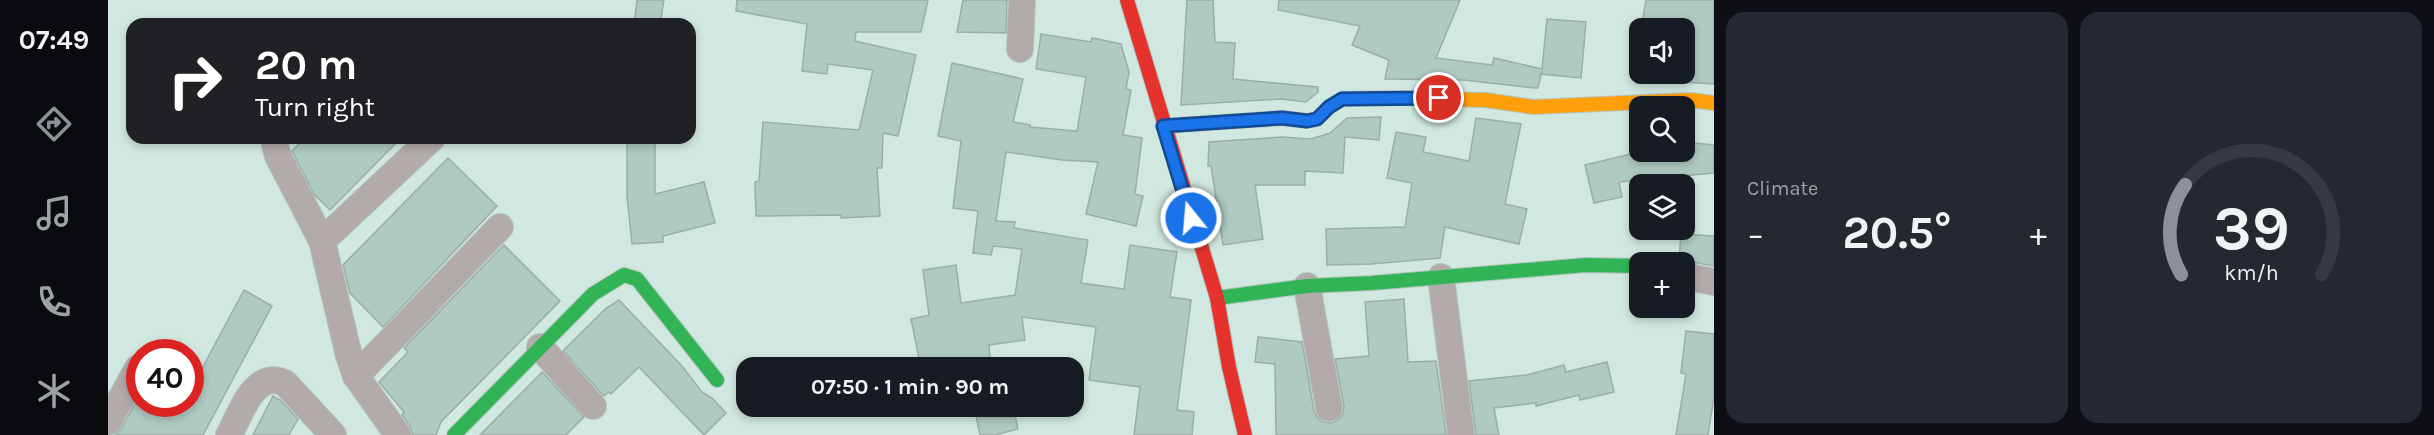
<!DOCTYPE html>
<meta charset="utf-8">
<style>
body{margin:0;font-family:Karla,sans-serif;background:#242831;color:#f1f3f6;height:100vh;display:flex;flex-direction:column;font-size:22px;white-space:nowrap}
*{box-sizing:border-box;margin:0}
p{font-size:20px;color:#9ea1a6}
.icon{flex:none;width:33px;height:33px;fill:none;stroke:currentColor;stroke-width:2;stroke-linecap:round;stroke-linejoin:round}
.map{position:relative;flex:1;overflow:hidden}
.side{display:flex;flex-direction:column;gap:12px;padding:12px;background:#0d0f14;width:720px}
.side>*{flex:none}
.banner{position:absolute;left:18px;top:18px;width:570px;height:126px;border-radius:18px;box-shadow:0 3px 9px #0003;background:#202124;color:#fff;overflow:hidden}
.controls{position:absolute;left:1521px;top:18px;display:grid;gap:12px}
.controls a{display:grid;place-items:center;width:66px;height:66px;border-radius:12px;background:#171b24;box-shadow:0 3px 9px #0003;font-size:30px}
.speed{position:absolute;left:18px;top:339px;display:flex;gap:12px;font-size:30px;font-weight:700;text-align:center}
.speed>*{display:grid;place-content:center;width:78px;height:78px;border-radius:50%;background:#171b24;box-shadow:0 3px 9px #0003;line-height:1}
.speed .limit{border:9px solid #d22;background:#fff;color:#111}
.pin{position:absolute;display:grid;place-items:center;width:51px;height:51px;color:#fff;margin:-26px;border:3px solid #fff;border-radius:50%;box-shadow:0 2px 6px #0007}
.me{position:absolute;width:66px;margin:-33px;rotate:343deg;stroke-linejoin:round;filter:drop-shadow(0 0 4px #0008)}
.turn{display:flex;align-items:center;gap:21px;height:126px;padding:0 30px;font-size:27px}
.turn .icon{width:78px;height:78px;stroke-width:2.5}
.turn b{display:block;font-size:42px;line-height:51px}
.big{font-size:45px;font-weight:700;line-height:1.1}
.side .card{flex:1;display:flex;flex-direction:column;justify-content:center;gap:9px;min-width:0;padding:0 21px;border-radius:18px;background:#242831}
.side .dial{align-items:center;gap:0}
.dial svg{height:156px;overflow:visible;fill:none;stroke:#363941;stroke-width:7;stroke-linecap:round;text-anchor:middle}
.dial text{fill:#f1f3f6;stroke:none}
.heat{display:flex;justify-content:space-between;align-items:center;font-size:33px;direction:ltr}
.side .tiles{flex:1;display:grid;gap:12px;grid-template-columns:repeat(2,1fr)}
.trip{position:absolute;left:628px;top:357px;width:348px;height:60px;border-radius:18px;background:#171b24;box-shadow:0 3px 9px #0003;font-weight:700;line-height:60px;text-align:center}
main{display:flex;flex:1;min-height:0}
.tabs{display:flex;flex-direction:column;width:108px;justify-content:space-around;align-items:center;background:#090b0e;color:#9ea1a6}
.tabs .icon{width:42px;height:42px}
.tabs .current{color:#8c9099}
.tabs b{font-size:27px;color:#f1f3f6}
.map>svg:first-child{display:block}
.building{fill:#aecac1;stroke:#9bada7;stroke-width:1.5}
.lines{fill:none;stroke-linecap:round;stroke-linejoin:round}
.street-casing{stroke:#b3c5be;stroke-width:28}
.fast-casing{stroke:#b3c5be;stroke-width:16}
.slow-casing{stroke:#b3c5be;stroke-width:16}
.jam-casing{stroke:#b3c5be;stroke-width:16}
.street{stroke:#b2abaa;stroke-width:26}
.fast{stroke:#30b455;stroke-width:14}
.slow{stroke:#ff9f0a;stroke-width:14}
.jam{stroke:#e5322d;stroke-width:14}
.route-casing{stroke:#114b97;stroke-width:15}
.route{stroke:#1a73e8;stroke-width:10}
</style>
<main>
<nav class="tabs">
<b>07:49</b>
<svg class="icon current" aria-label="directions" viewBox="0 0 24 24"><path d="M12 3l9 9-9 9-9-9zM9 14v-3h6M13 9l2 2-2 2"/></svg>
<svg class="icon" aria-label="music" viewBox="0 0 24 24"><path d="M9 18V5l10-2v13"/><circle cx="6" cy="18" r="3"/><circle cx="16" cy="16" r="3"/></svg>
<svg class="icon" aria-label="phone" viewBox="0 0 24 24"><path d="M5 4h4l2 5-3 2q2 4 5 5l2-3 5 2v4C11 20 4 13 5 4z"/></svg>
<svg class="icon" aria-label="climate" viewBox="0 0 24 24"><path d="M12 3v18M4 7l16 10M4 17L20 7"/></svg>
</nav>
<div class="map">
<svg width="1606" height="435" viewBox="0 0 1606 435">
<rect width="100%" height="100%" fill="#d1e8e0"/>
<g class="building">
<path d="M 529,0 L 556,0 L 552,24 L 526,24 Z"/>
<path d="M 629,0 L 820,0 L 813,32 L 748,32 L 747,41 L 808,55 L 790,136 L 775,133 L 774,168 L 769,168 L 772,216 L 733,218 L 733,215 L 648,216 L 647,182 L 651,181 L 655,122 L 751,130 L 765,70 L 720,64 L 719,74 L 694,71 L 699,24 L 628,11 Z"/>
<path d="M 855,0 L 899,0 L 898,33 L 849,32 Z"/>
<path d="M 1079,0 L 1105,0 L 1107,42 L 1127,43 L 1125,79 L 1210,87 L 1210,92 L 1198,102 L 1173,99 L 1073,105 Z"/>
<path d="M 1171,0 L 1352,0 L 1328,58 L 1384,65 L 1386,58 L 1434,69 L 1439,19 L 1478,22 L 1473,78 L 1433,74 L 1434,71 L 1430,88 L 1426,88 L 1355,80 L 1277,79 L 1281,60 L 1244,45 L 1252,26 L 1170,10 Z"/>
<path d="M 1538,0 L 1606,0 L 1606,84 L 1576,82 L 1576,28 L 1540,28 L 1540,25 L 1534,24 Z"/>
<path d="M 933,34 L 983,42 L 984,38 L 1013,44 L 1021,72 L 1018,89 L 1023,90 L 1015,135 L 1034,138 L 1027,194 L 1035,196 L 1028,226 L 978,214 L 990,162 L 954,160 L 898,152 L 888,221 L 907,222 L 906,228 L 980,240 L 973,283 L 1016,289 L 1022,245 L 1069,252 L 1062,297 L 1083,300 L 1069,410 L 1086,412 L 1084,435 L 1026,435 L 1032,387 L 981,380 L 988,327 L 914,317 L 917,340 L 881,345 L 882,358 L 871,359 L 873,368 L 813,368 L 803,319 L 821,315 L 815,270 L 848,265 L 853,303 L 907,295 L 914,249 L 885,246 L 883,255 L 865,253 L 870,211 L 845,208 L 853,141 L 830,136 L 844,63 L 915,79 L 905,122 L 922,125 L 922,127 L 969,131 L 978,77 L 928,69 Z"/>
<path d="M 1273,117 L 1271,140 L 1237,137 L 1235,173 L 1197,171 L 1197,185 L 1147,185 L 1155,239 L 1115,245 L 1103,166 L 1100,166 L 1101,142 L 1174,137 L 1203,139 L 1222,133 L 1239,118 Z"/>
<path d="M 1368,118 L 1413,124 L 1397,204 L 1419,209 L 1411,244 L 1337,227 L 1332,258 L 1263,264 L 1219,265 L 1218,229 L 1297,227 L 1304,183 L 1279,178 L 1288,132 L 1318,137 L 1315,152 L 1361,161 Z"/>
<path d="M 197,138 L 293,138 L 222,210 L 206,194 L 184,151 Z"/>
<path d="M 519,138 L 547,138 L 547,194 L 596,182 L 607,223 L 555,236 L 555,242 L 524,244 L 519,196 Z"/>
<path d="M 1576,142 L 1606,145 L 1606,173 L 1511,182 L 1514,197 L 1486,203 L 1477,165 L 1523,154 L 1523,152 L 1576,152 Z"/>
<path d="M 340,158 L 389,206 L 275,327 L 242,293 L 235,265 Z"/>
<path d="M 1573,234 L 1606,236 L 1606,266 L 1579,261 L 1571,262 Z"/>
<path d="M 396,245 L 452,301 L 333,422 L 328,435 L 305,435 L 302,426 L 294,415 L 296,412 L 271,382 L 300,352 L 296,348 Z"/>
<path d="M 136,290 L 164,306 L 95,435 L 7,435 L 13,429 L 27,404 L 82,404 L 82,370 L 91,374 Z"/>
<path d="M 1296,299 L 1300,362 L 1328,361 L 1338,435 L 1168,435 L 1167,364 L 1147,362 L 1150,337 L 1194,342 L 1206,411 L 1209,417 L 1215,422 L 1224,423 L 1231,419 L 1235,414 L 1236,406 L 1227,359 L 1261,356 L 1257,302 Z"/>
<path d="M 511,300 L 574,366 L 594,392 L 604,398 L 618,413 L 596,435 L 531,367 L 503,394 L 501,392 L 496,396 L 455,351 L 497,309 Z"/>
<path d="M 1578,331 L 1606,334 L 1606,397 L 1600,435 L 1568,435 L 1578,374 L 1573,373 Z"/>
<path d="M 1499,362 L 1506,392 L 1472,400 L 1471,395 L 1428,406 L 1428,403 L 1386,408 L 1391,435 L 1368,435 L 1361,381 L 1419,375 L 1456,365 L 1458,372 Z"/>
<path d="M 434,372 L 476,417 L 458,435 L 372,435 Z"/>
<path d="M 165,396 L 172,400 L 190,419 L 181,435 L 145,435 Z"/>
<path d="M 866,406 L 905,406 L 910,429 L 887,435 L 872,435 Z"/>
</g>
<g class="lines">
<defs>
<g id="street">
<path d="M 912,49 L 914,0"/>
<path d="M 169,138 L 167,145 L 170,156 L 214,241 L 241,356 L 248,376 L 290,435"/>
<path d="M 214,241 L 324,138"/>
<path d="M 1576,276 L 1606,282"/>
<path d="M 1333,277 L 1353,435"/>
<path d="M 1199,286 L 1221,408"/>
<path d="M 432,347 L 485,406"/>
<path d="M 248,376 L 392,227"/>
<path d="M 0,422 L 30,368"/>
<path d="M 121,435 C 133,413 146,369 177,383 L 225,435"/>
</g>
<g id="fast">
<path d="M 1109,298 L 1199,286 L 1264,283 L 1478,265 L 1532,266"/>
<path d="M 346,435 L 485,294 L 516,275 L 529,279 L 609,380"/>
</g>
<path id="slow" d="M 1292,98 L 1378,100 L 1425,107 L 1583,100 L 1606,103"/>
<g id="jam">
<path d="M 1019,0 L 1109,298 L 1121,367 L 1137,435"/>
<path d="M 1055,126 L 1174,118 L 1199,121 L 1209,119 L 1221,107 L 1234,99 L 1292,98"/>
</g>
</defs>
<use href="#street" class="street-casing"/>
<use href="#fast" class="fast-casing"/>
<use href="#slow" class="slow-casing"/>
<use href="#jam" class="jam-casing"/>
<use href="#street" class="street"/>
<use href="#fast" class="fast"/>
<use href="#slow" class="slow"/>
<use href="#jam" class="jam"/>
</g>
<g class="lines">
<defs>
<path id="route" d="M 1083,218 L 1055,126 L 1174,118 L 1199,121 L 1209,119 L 1221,107 L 1234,99 L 1331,98"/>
</defs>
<use href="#route" class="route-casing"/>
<use href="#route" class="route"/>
</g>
</svg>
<div class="controls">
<a><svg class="icon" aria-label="sound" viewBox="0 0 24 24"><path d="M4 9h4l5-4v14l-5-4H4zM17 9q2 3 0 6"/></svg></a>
<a><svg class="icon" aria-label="search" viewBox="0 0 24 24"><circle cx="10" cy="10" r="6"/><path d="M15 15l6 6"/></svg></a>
<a><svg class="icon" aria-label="layers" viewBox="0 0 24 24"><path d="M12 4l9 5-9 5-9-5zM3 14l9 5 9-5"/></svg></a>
<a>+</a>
</div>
<div class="speed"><div class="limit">40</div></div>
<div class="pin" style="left:1331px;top:98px;background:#d93025"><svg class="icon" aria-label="arrive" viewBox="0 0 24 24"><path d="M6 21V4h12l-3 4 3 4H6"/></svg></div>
<svg class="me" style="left:1083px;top:218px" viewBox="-20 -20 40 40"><circle r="17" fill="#1a73e8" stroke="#fff" stroke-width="3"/><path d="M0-11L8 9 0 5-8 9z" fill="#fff"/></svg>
<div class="trip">07:50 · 1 min · 90 m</div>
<div class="banner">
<div class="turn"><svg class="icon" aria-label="right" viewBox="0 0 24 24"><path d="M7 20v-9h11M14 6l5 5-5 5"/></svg><div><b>20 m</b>Turn right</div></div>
</div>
</div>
<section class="side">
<div class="tiles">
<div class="card"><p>Climate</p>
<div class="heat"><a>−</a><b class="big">20.5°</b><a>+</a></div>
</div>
<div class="card dial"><svg viewBox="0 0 100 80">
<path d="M14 69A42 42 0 1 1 86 69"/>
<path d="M14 69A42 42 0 0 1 16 23" stroke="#8c9099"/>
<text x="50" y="56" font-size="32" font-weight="700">39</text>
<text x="50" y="72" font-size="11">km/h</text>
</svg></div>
</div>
</section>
</main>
